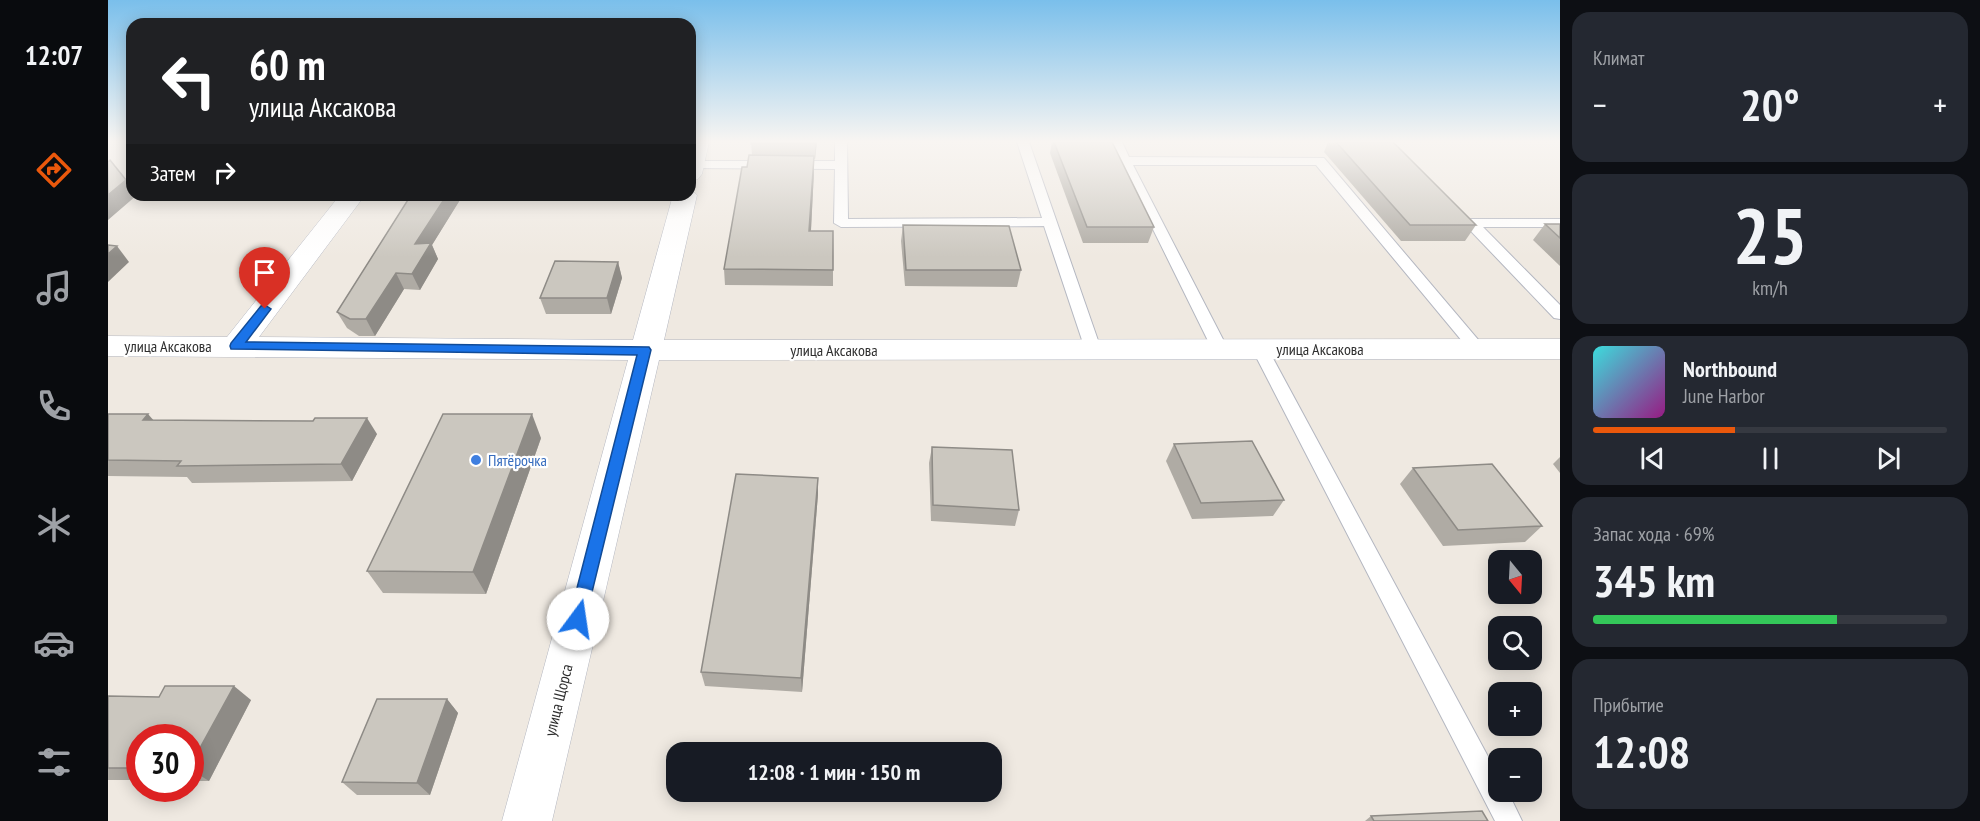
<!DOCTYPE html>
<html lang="ru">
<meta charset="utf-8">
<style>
body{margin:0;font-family:"PT Sans Narrow",sans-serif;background:#242831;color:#f1f3f6;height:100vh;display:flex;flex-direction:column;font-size:22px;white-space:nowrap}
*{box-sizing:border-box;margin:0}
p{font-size:20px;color:#9ea1a6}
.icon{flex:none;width:33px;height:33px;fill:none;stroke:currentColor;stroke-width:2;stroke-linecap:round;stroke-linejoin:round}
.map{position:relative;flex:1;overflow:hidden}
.details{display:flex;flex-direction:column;gap:12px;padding:12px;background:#0d0f14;width:420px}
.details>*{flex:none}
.guide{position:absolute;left:18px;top:18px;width:570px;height:183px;border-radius:18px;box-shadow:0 3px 15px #0003;background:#202124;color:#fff;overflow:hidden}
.needle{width:39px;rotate:162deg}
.tools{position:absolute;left:1380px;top:550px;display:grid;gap:12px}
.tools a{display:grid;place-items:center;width:54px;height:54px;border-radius:12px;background:#171b24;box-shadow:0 3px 15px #0003;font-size:30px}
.speed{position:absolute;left:18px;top:724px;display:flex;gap:12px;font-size:30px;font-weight:700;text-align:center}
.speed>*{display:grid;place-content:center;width:78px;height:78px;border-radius:50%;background:#171b24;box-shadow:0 3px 15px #0003;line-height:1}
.speed .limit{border:9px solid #d22;background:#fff;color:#111}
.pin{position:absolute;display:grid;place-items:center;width:51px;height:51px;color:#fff;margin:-62px -26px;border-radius:50% 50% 50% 0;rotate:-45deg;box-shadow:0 0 6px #0007}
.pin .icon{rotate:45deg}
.me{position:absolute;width:66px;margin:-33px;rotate:14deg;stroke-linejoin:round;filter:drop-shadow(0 0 4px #0008)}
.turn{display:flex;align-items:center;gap:21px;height:126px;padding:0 24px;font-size:27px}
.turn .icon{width:78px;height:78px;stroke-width:2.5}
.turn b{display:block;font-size:42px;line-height:51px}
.then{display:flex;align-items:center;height:57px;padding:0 24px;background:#0003;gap:12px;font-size:22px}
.big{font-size:45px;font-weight:800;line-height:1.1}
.details .card{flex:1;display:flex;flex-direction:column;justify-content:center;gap:9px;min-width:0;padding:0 21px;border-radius:18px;background:#242831}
.details .dial{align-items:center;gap:0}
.dial b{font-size:78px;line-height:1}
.song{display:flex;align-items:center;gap:18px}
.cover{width:72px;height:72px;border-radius:9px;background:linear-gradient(135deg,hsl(180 70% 55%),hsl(310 70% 35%))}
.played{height:6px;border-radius:3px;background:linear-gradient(90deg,#ea580c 40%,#363941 40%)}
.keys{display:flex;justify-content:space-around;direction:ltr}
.heat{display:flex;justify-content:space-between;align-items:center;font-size:33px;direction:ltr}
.charge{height:9px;border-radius:4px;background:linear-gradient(90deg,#34c759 69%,#363941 0)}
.trip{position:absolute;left:558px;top:742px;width:336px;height:60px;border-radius:18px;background:#171b24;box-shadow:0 3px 15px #0003;font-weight:800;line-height:60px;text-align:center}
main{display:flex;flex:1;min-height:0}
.menu{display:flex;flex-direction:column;width:108px;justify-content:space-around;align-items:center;background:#090b0e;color:#9ea1a6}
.menu .icon{width:42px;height:42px}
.menu .current{color:#ea580c}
.menu b{font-size:27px;color:#f1f3f6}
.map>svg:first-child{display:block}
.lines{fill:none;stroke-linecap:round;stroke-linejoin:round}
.service-casing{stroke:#b4b7c1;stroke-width:2}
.minor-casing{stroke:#b4b7c1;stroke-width:1}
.service{fill:#fff;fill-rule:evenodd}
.minor{fill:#fff;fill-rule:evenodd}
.wall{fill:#afaba4}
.shaded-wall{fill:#8e8b86}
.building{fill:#cbc7bf;stroke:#8e8b86;stroke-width:1.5}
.route{fill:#1a73e8;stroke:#114b97;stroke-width:1.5}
.shop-dot{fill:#3f7fe0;stroke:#fff;stroke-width:2}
.labels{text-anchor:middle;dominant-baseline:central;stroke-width:4.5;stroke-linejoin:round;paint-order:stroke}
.street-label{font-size:16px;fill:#2e2e2e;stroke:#fff}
.shop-label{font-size:16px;fill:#366cbe;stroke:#fff;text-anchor:start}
</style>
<main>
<nav class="menu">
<b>12:07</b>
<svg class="icon current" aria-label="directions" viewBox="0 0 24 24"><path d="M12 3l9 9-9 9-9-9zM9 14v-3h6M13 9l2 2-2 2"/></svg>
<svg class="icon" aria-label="music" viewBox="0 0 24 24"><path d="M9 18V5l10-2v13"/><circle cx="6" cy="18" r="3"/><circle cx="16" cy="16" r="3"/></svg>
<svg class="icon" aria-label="phone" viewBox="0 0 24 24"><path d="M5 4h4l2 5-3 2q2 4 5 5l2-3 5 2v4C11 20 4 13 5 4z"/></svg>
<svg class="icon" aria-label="climate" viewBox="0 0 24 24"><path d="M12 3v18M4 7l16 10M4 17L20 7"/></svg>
<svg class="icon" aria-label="car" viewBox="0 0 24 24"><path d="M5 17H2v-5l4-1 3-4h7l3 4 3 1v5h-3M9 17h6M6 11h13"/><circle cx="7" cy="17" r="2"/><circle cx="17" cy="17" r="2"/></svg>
<svg class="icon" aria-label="filters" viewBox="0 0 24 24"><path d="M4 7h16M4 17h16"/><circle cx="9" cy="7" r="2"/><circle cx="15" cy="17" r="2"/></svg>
</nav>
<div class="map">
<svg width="1452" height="821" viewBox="0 0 1452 821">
<rect width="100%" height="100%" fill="#efe9e1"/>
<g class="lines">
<defs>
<g id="service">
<path d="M 727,142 L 739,142 L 740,219 L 934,218 L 909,142 L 921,142 L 993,349 L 991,353 L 979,353 L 977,349 L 936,226 L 733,227 L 726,223 L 727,169 L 582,168 L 584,161 L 727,161 Z"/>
<path d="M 1002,142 L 1014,142 L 1021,157 L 1216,158 L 1378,349 L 1376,353 L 1364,353 L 1208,165 L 1025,165 L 1120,349 L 1118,353 L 1106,353 Z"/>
<path d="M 1363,219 L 1452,219 L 1452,227 L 1375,227 L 1452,305 L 1452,319 L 1446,318 L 1358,226 L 1356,223 Z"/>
<path d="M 1152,343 L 1158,345 L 1160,349 L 1390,775 L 1390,792 L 1400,792 L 1414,821 L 1387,821 L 1144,349 L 1146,345 Z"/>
</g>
<g id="minor">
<path d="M 582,142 L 601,142 L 594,174 L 590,179 L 582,181 Z"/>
<path d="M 582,189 L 589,195 L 556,340 L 1452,339 L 1452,359 L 551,360 L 444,821 L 394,821 L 520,360 L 0,356 L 0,336 L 119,337 L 232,195 L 257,195 L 151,337 L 525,340 L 565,195 L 582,195 Z"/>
</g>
</defs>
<use href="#service" class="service-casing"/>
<use href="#minor" class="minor-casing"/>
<use href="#service" class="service"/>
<use href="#minor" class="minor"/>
</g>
<g class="wall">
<path d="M 643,142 L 709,142 L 707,159 L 706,159 L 706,171 L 703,231 L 725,231 L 725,286 L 617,285 L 616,269 L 639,167 L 644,155 Z"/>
<path d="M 944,142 L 1004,142 L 1046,227 L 1040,243 L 975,243 L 942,153 Z"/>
<path d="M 1220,142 L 1285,142 L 1368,225 L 1357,241 L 1293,241 L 1216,152 Z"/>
<path d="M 303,195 L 355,195 L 324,245 L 330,259 L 312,290 L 296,289 L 267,336 L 251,336 L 239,328 L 229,312 Z"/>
<path d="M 469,195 L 524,195 L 523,196 L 469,196 Z"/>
<path d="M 1437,224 L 1452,224 L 1452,266 L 1425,240 Z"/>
<path d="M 795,225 L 913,270 L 909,287 L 797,286 L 793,241 Z"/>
<path d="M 510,262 L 514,278 L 503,314 L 438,314 L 432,298 Z"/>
<path d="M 0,414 L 45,420 L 269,434 L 244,481 L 84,483 L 79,477 L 0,476 Z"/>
<path d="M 433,438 L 378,594 L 275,593 L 259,571 Z"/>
<path d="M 1066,444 L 1176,500 L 1165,516 L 1084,519 L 1058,461 Z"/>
<path d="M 824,447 L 911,510 L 907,526 L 823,521 L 821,463 Z"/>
<path d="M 1452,457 L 1452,473 L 1445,464 Z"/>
<path d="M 1305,468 L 1434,526 L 1417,542 L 1335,546 L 1292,484 Z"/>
<path d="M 710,494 L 694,692 L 597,686 L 593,672 Z"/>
<path d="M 0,696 L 143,700 L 101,781 L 82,781 L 82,738 L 32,738 L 32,780 L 0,780 Z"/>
<path d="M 339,699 L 350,713 L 322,795 L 249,795 L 234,782 Z"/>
<path d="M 1263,816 L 1380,821 L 1257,821 Z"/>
</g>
<g class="shaded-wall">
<path d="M 707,142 L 709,142 L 707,159 Z"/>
<path d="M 706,156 L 706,171 L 702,247 L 701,231 Z"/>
<path d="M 18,180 L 24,189 L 24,195 L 29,195 L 0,220 L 0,195 Z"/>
<path d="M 339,195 L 355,195 L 324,245 L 330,259 L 312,290 L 304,274 L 307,244 Z"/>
<path d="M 9,246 L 21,262 L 0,282 L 0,254 Z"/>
<path d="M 510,262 L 514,278 L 503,314 L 499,298 Z"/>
<path d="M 288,273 L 296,289 L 267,336 L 258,319 Z"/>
<path d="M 40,414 L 55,431 L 35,420 Z"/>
<path d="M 424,414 L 433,438 L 378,594 L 365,572 Z"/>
<path d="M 259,418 L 269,434 L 244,481 L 233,464 Z"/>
<path d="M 710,478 L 710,494 L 694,692 L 693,678 Z"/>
<path d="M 126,686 L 143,700 L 101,781 L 82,769 L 82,766 Z"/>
<path d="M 339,699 L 350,713 L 322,795 L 309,783 Z"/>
</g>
<g class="building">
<rect x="643" y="142" width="64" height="2"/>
<path d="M 946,142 L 1004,142 L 1046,227 L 979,227 Z"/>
<path d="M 1228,142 L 1285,142 L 1368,225 L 1302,225 Z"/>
<path d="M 641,155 L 706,156 L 701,231 L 725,231 L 725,270 L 616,269 L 634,167 L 639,167 Z"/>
<path d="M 2,160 L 18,180 L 0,195 L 0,162 Z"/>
<path d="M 303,195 L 339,195 L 307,244 L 323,243 L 304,274 L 288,273 L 258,319 L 242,319 L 229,312 Z"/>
<path d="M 1437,224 L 1452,224 L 1452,238 Z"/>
<path d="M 795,225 L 901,226 L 913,270 L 798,270 Z"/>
<path d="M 0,245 L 9,246 L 0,254 Z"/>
<path d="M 447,261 L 510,262 L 499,298 L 432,298 Z"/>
<path d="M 0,414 L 40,414 L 35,420 L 205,421 L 207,418 L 259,418 L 233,464 L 69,466 L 73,461 L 0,460 Z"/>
<path d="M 335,414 L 424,414 L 365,572 L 259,571 Z"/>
<path d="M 1144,441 L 1176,500 L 1093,503 L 1066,444 Z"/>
<path d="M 824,447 L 904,450 L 911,510 L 825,505 Z"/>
<path d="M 1384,464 L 1434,526 L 1350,530 L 1305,468 Z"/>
<path d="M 628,474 L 710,478 L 693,678 L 593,672 Z"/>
<path d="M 57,686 L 126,686 L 82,766 L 82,738 L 32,738 L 32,768 L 0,768 L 0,696 L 51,697 Z"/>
<path d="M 269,699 L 339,699 L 309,783 L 234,782 Z"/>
<path d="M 1374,811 L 1380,821 L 1266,821 L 1263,816 Z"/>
</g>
<linearGradient id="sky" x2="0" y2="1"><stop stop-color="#7abfeb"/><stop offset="0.55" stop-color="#f8f5f2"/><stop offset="1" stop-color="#f8f5f2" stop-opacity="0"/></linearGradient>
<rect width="1452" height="257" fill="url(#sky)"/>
<path class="route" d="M 157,305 L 163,309 L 138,342 L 541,347 L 543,350 L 476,625 L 470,627 L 464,625 L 461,619 L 529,355 L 123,349 L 122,346 L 123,343 L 153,306 Z"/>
<circle class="shop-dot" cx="368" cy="460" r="6"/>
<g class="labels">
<g class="street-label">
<text x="60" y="346">улица Аксакова</text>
<text x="1212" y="349">улица Аксакова</text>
<text x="726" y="350">улица Аксакова</text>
<text transform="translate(450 700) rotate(-76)">улица Щорса</text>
</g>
<g class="shop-label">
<text x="380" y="460">Пятёрочка</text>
</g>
</g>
</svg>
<div class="tools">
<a><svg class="needle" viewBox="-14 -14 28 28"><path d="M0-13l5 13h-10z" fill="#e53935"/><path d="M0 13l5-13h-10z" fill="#9ea1a6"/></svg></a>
<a><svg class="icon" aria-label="search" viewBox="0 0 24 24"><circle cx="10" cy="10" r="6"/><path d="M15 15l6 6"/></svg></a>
<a>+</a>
<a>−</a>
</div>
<div class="speed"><div class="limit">30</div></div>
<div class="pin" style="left:157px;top:309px;background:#d93025"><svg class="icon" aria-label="arrive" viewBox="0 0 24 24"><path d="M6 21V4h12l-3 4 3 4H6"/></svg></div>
<svg class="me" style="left:470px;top:619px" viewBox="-20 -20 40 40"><circle r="19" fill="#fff"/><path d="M0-13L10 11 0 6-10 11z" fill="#1a73e8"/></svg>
<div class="trip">12:08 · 1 мин · 150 m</div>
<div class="guide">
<div class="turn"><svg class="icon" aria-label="left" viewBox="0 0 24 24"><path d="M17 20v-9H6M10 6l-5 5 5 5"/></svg><div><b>60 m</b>улица Аксакова</div></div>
<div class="then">Затем<svg class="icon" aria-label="right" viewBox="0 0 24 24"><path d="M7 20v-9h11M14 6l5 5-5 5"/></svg></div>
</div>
</div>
<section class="details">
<div class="card"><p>Климат</p>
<div class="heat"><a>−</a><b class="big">20°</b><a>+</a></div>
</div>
<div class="card dial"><b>25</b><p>km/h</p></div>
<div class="card">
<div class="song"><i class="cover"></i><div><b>Northbound</b><p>June Harbor</p></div></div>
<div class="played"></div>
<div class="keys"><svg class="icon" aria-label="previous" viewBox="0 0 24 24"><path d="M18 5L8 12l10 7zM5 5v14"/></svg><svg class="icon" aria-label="pause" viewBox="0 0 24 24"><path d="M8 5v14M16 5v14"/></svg><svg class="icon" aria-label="next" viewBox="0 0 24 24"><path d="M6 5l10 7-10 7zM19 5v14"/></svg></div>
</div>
<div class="card"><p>Запас хода · 69%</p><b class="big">345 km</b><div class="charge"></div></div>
<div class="card"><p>Прибытие</p><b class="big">12:08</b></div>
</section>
</main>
